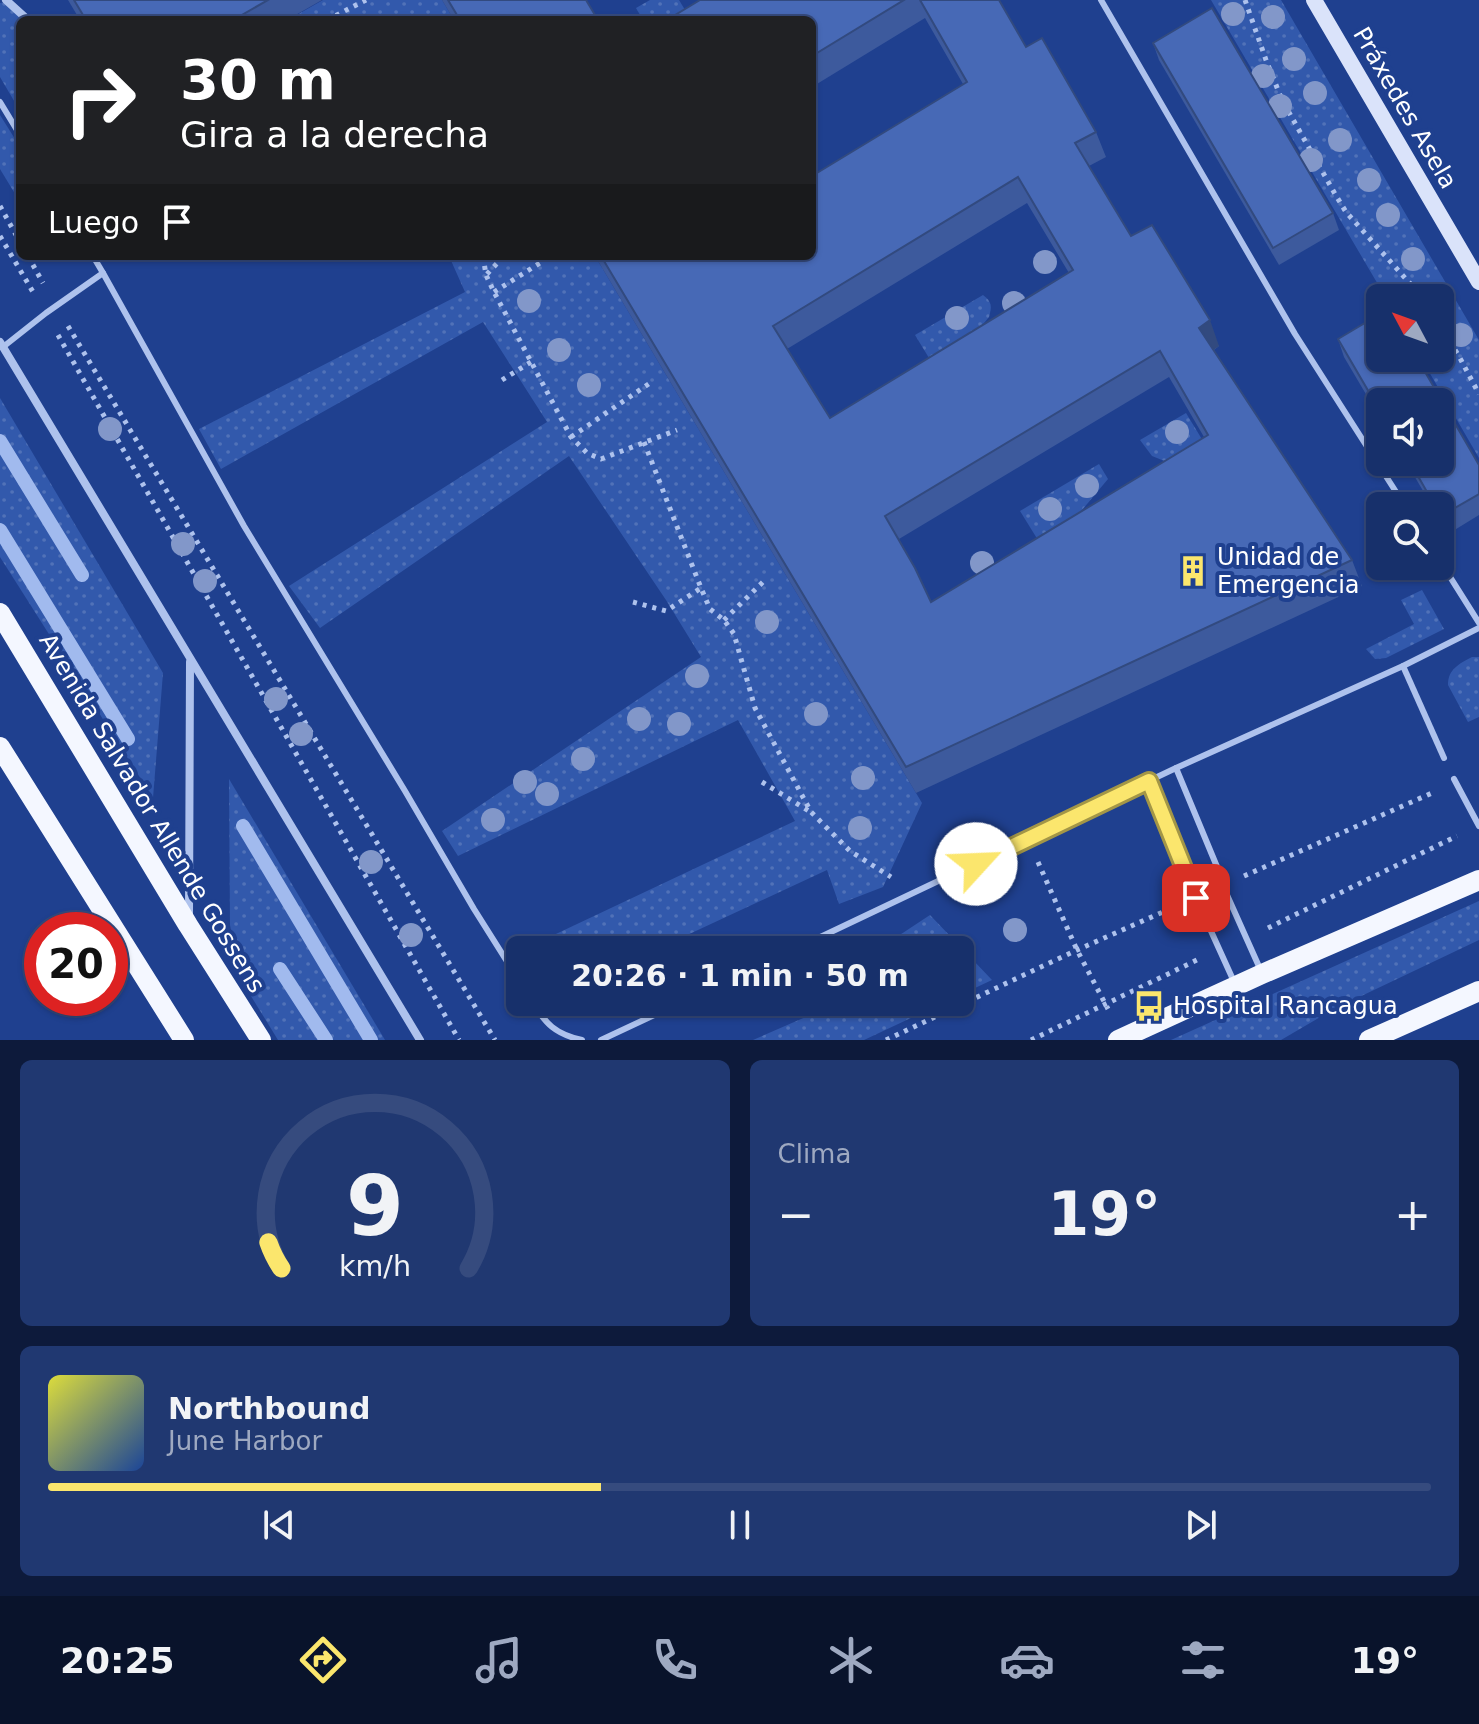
<!DOCTYPE html>
<html lang="es">
<meta charset="utf-8">
<style>
body{margin:0;font-family:"DejaVu Sans",sans-serif;background:#203871;color:#f1f3f6;height:100vh;display:flex;flex-direction:column;font-size:30px;white-space:nowrap}
*{box-sizing:border-box;margin:0}
p{font-size:26px;color:#9ea9c1}
.icon{flex:none;width:44px;height:44px;fill:none;stroke:currentColor;stroke-width:2;stroke-linecap:round;stroke-linejoin:round}
.map{position:relative;height:1040px;overflow:hidden}
.side{display:flex;flex-direction:column;gap:20px;padding:20px;background:#0d1a3b;flex:1}
.side>*{flex:none}
.hud{position:absolute;left:16px;top:16px;width:800px;height:244px;border-radius:12px;box-shadow:0 2px 6px #0004,0 0 0 2px #364b7e;background:#202124;color:#fff;overflow:hidden}
.needle{width:52px;rotate:311deg}
.tools{position:absolute;left:1366px;top:284px;display:grid;gap:16px}
.tools a{display:grid;place-items:center;width:88px;height:88px;border-radius:12px;background:#17306b;box-shadow:0 2px 6px #0004,0 0 0 2px #364b7e;font-size:40px}
.speed{position:absolute;left:24px;top:912px;display:flex;gap:16px;font-size:40px;font-weight:700;text-align:center}
.speed>*{display:grid;place-content:center;width:104px;height:104px;border-radius:50%;background:#17306b;box-shadow:0 2px 6px #0004,0 0 0 2px #364b7e;line-height:1}
.speed .limit{border:12px solid #d22;background:#fff;color:#111}
.pin{position:absolute;display:grid;place-items:center;width:68px;height:68px;color:#fff;margin:-34px;border-radius:16px;box-shadow:0 4px 12px #0006}
.me{position:absolute;width:88px;margin:-44px;rotate:65deg;stroke-linejoin:round;filter:drop-shadow(0 0 6px #0008)}
.turn{display:flex;align-items:center;gap:28px;height:168px;padding:0 32px;font-size:36px}
.turn .icon{width:104px;height:104px;stroke-width:2.5}
.turn b{display:block;font-size:56px;line-height:68px}
.then{display:flex;align-items:center;height:76px;padding:0 32px;background:#0003;gap:16px;font-size:30px}
.big{font-size:60px;font-weight:700;line-height:1.1}
.side .card{flex:1;display:flex;flex-direction:column;justify-content:center;gap:12px;min-width:0;padding:0 28px;border-radius:12px;background:#203871}
.side .dial{align-items:center;gap:0}
.dial svg{height:208px;overflow:visible;fill:none;stroke:#364b7e;stroke-width:7;stroke-linecap:round;text-anchor:middle}
.dial text{fill:#f1f3f6;stroke:none}
.song{display:flex;align-items:center;gap:24px}
.cover{width:96px;height:96px;border-radius:12px;background:linear-gradient(135deg,hsl(60 70% 55%),hsl(220 70% 35%))}
.played{height:8px;border-radius:4px;background:linear-gradient(90deg,#fbe66d 40%,#364b7e 40%)}
.keys{display:flex;justify-content:space-around;direction:ltr}
.heat{display:flex;justify-content:space-between;align-items:center;font-size:44px;direction:ltr}
.side .tiles{flex:1;display:grid;gap:20px;grid-template-columns:1fr 1fr}
.card:last-child{grid-column:span 2}
.trip{position:absolute;left:506px;top:936px;width:468px;height:80px;border-radius:12px;background:#17306b;box-shadow:0 2px 6px #0004,0 0 0 2px #364b7e;font-weight:700;line-height:80px;text-align:center}
.tabs{display:flex;height:128px;justify-content:space-around;align-items:center;background:#09132b;color:#9ea9c1}
.tabs .icon{width:56px;height:56px}
.tabs .current{color:#fbe66d}
.tabs b{font-size:36px;color:#f1f3f6}
.map>svg:first-child{display:block}
.grass{fill:url(#grass-dots)}
.lines{fill:none;stroke-linecap:round;stroke-linejoin:round}
.stream{stroke:#a1baee;stroke-width:14}
.path{stroke:#aec2ed;stroke-width:5;stroke-dasharray:4 6;stroke-linecap:butt}
.lane{stroke:#aec2ed;stroke-width:6}
.street{stroke:#aec2ed;stroke-width:8}
.secondary{stroke:#dae3fa;stroke-width:16}
.primary{stroke:#f4f7ff;stroke-width:20}
.tree{fill:#8297c9}
.wall{fill:#3d5a9d;fill-rule:evenodd}
.shaded-wall{fill:#324a7f}
.building{fill:#4769b6;stroke:#324a7f;stroke-width:2;fill-rule:evenodd}
.route-casing{stroke:#a39647;stroke-width:20}
.route{stroke:#fbe66d;stroke-width:14}
.labels{text-anchor:middle;dominant-baseline:central;stroke-width:8;stroke-linejoin:round;paint-order:stroke}
.street-label{font-size:24px;fill:#fff;stroke:#1f408f}
.poi-label{font-size:24px;fill:#fff;stroke:#1f408f;text-anchor:start}
</style>
<div class="map">
<svg width="1479" height="1040" viewBox="0 0 1479 1040">
<defs>
<pattern id="grass-dots" width="8" height="8" patternUnits="userSpaceOnUse" patternTransform="scale(2)"><rect width="8" height="8" fill="#3259ac"/><path d="M2 2h.1M6 6h.1" fill="none" stroke="#5172b8" stroke-width="1.8" stroke-linecap="round"/></pattern>
</defs>
<rect width="100%" height="100%" fill="#1f408f"/>
<g class="grass">
<path d="M 323,0 L 442,0 L 454,20 L 288,20 Z"/>
<path d="M 650,0 L 679,0 L 691,20 L 643,20 L 636,8 Z"/>
<path d="M 1211,0 L 1281,0 L 1479,340 L 1479,458 L 1421,358 L 1440,358 L 1440,298 L 1386,298 Z"/>
<path d="M 5,2 L 24,20 L 20,20 L 20,111 L 0,77 L 0,3 Z"/>
<path d="M 0,115 L 20,147 L 20,202 L 0,169 Z"/>
<path d="M 449,256 L 595,256 L 922,803 L 883,887 L 839,904 L 827,870 L 655,950 L 522,950 L 795,821 L 738,720 L 458,856 L 442,831 L 701,657 L 666,600 L 569,456 L 320,628 L 289,586 L 547,422 L 483,322 L 221,469 L 199,429 L 465,292 Z"/>
<path d="M 983,295 C 992,302 992,306 989,317 L 940,376 L 915,335 Z"/>
<path d="M 0,398 L 163,673 L 153,798 L 0,557 Z"/>
<path d="M 1186,413 L 1203,441 L 1167,462 L 1152,456 L 1140,440 Z"/>
<path d="M 1099,464 L 1108,479 L 1046,553 L 1020,511 Z"/>
<path d="M 1422,590 L 1444,629 L 1386,658 L 1375,659 L 1366,649 L 1414,624 L 1401,600 Z"/>
<path d="M 1472,657 L 1479,657 L 1479,717 L 1468,722 L 1448,685 C 1448,669 1459,664 1472,657 Z"/>
<path d="M 229,779 L 385,1040 L 278,1040 L 243,983 L 235,952 L 230,925 Z"/>
<path d="M 1479,901 L 1479,940 L 1334,1009 L 1281,1040 L 1171,1040 Z"/>
<path d="M 930,915 L 992,980 L 960,995 L 960,950 L 877,950 Z"/>
<path d="M 840,1002 L 945,1002 L 864,1040 L 753,1040 Z"/>
</g>
<g class="lines">
<g class="stream">
<path d="M 0,441 L 82,575"/>
<path d="M 0,530 L 128,739"/>
<path d="M 243,826 L 371,1040"/>
<path d="M 280,969 L 326,1040"/>
</g>
<g class="path">
<path d="M 1245,0 L 1266,60 L 1282,100 L 1335,194 L 1346,212 L 1423,298"/>
<path d="M 327,20 L 366,0"/>
<path d="M 0,206 L 20,242"/>
<path d="M 0,236 L 33,292"/>
<path d="M 28,256 L 43,283"/>
<path d="M 483,256 L 486,275 L 494,292 L 571,437 L 587,453 L 601,459 L 677,430"/>
<path d="M 487,274 L 504,256"/>
<path d="M 494,292 L 551,256"/>
<path d="M 1440,324 L 1461,360 L 1479,394"/>
<path d="M 68,326 L 495,1040"/>
<path d="M 58,335 L 459,1040"/>
<path d="M 502,380 L 531,362"/>
<path d="M 571,437 L 650,383"/>
<path d="M 644,442 L 701,588 L 710,609 L 724,620 L 734,634 L 755,708 L 811,812 L 850,851 L 891,877"/>
<path d="M 633,602 L 666,611 L 701,588"/>
<path d="M 724,620 L 764,581"/>
<path d="M 762,782 L 809,811"/>
<path d="M 1038,862 L 1077,950 L 1108,1009"/>
<path d="M 1244,876 L 1432,793"/>
<path d="M 1268,928 L 1457,836"/>
<path d="M 886,1040 L 1077,950 L 1172,908"/>
<path d="M 1031,1040 L 1197,960"/>
</g>
<g class="lane">
<path d="M 1101,0 L 1295,334 L 1405,506"/>
<path d="M 0,102 L 20,135"/>
<path d="M 93,256 L 103,273"/>
<path d="M 3,347 L 46,313 L 103,273 L 244,526 L 405,791 L 474,909 L 520,982"/>
<path d="M 1440,561 L 1479,623"/>
<path d="M 1403,666 L 1444,758"/>
<path d="M 1176,768 L 1220,874 L 1223,886 L 1261,971"/>
<path d="M 1454,779 L 1479,826"/>
<path d="M 1149,781 L 1196,898 L 1235,984"/>
<path d="M 793,950 L 1176,768 L 1403,666 L 1479,628"/>
<path d="M 532,1002 C 546,1024 555,1034 582,1040"/>
<path d="M 601,1040 L 682,1002"/>
</g>
<g class="street">
<path d="M 6,0 L 28,20"/>
<path d="M 0,342 L 420,1040"/>
<path d="M 189,916 L 190,662"/>
</g>
<path class="secondary" d="M 1314,0 L 1479,282"/>
<g class="primary">
<path d="M 0,613 L 188,925 L 261,1040"/>
<path d="M 0,747 L 184,1040"/>
<path d="M 1118,1040 L 1262,974 L 1479,880"/>
<path d="M 1369,1040 L 1479,991"/>
</g>
</g>
<g class="tree">
<circle cx="1233" cy="14" r="12"/>
<circle cx="1273" cy="17" r="12"/>
<circle cx="1294" cy="59" r="12"/>
<circle cx="1263" cy="76" r="12"/>
<circle cx="1315" cy="93" r="12"/>
<circle cx="1280" cy="106" r="12"/>
<circle cx="1340" cy="140" r="12"/>
<circle cx="1311" cy="160" r="12"/>
<circle cx="1369" cy="180" r="12"/>
<circle cx="1388" cy="215" r="12"/>
<circle cx="1413" cy="259" r="12"/>
<circle cx="1045" cy="262" r="12"/>
<circle cx="529" cy="301" r="12"/>
<circle cx="1014" cy="303" r="12"/>
<circle cx="957" cy="318" r="12"/>
<circle cx="1461" cy="335" r="12"/>
<circle cx="559" cy="350" r="12"/>
<circle cx="589" cy="385" r="12"/>
<circle cx="110" cy="429" r="12"/>
<circle cx="1177" cy="432" r="12"/>
<circle cx="1087" cy="486" r="12"/>
<circle cx="1050" cy="509" r="12"/>
<circle cx="183" cy="544" r="12"/>
<circle cx="982" cy="563" r="12"/>
<circle cx="205" cy="581" r="12"/>
<circle cx="767" cy="622" r="12"/>
<circle cx="697" cy="676" r="12"/>
<circle cx="276" cy="699" r="12"/>
<circle cx="816" cy="714" r="12"/>
<circle cx="639" cy="719" r="12"/>
<circle cx="679" cy="724" r="12"/>
<circle cx="301" cy="734" r="12"/>
<circle cx="583" cy="759" r="12"/>
<circle cx="863" cy="778" r="12"/>
<circle cx="525" cy="782" r="12"/>
<circle cx="547" cy="794" r="12"/>
<circle cx="493" cy="820" r="12"/>
<circle cx="860" cy="828" r="12"/>
<circle cx="371" cy="862" r="12"/>
<circle cx="1015" cy="930" r="12"/>
<circle cx="411" cy="935" r="12"/>
</g>
<g class="wall">
<path d="M 68,0 L 322,0 L 287,20 L 80,20 Z"/>
<path d="M 442,0 L 586,0 L 598,20 L 454,20 Z"/>
<path d="M 700,0 L 999,0 L 1026,47 L 1096,132 L 1106,157 L 1089,166 L 1131,236 L 1219,346 L 1214,350 L 1352,560 L 1362,586 L 916,793 L 595,256 L 812,256 L 963,84 L 925,18 L 812,87 L 812,20 ZM 1027,203 L 1069,273 L 830,418 L 787,349 ZM 1169,377 L 1204,437 L 931,602 L 899,539 Z"/>
<path d="M 1153,43 L 1333,213 L 1339,230 L 1279,265 L 1159,60 Z"/>
<path d="M 1338,339 L 1479,465 L 1479,515 L 1448,534 L 1440,520 L 1440,506 L 1432,506 L 1406,462 L 1440,462 L 1380,402 L 1380,418 L 1344,357 Z"/>
</g>
<path class="shaded-wall" d="M 1210,320 L 1219,346 L 1208,354 L 1199,328 Z"/>
<g class="building">
<path d="M 74,0 L 268,0 L 233,20 L 86,20 Z"/>
<path d="M 448,0 L 586,0 L 598,20 L 460,20 Z"/>
<path d="M 700,0 L 904,0 L 812,56 L 812,20 L 667,20 Z"/>
<path d="M 920,0 L 999,0 L 1026,47 L 1042,38 L 1096,132 L 1075,143 L 1131,236 L 1152,225 L 1210,320 L 1199,328 L 1352,560 L 906,767 L 601,256 L 812,256 L 812,176 L 967,82 ZM 1018,177 L 1073,270 L 830,418 L 773,326 ZM 1160,351 L 1208,435 L 931,602 L 915,568 L 885,516 Z"/>
<path d="M 1212,8 L 1333,213 L 1273,248 L 1153,43 Z"/>
<path d="M 1380,314 L 1380,358 L 1417,358 L 1479,465 L 1479,494 L 1441,516 L 1440,514 L 1440,506 L 1435,506 L 1410,462 L 1440,462 L 1440,402 L 1380,402 L 1380,411 L 1338,339 Z"/>
</g>
<g class="lines">
<defs>
<path id="route" d="M 976,864 L 1149,781 L 1196,898"/>
</defs>
<use href="#route" class="route-casing"/>
<use href="#route" class="route"/>
</g>
<defs>
<symbol id="building-bare" viewBox="-9 -9 18 18"><path d="M-4-6H4V6H1V3H-1V6H-4ZM-2.5-4.3h1.7v1.8h-1.7ZM.8-4.3h1.7v1.8H.8ZM-2.5-1h1.7V.8h-1.7ZM.8-1h1.7V.8H.8Z" fill="#fbe66d" stroke="#1f408f" stroke-width="2.5" paint-order="stroke"/></symbol>
<symbol id="bus-bare" viewBox="-9 -9 18 18"><path d="M-5-6H5V4H4V6H2V4H-2V6H-4V4H-5ZM-3.5-4V0h7V-4ZM-3.5 1.2v1.5H-2V1.2ZM2 1.2v1.5H3.5V1.2Z" fill="#fbe66d" stroke="#1f408f" stroke-width="2.5" paint-order="stroke"/></symbol>
</defs>
<g fill-rule="evenodd">
<use href="#building-bare" x="1171" y="549" width="44" height="44"/>
<use href="#bus-bare" x="1127" y="984" width="44" height="44"/>
</g>
<g class="labels">
<g class="street-label">
<text transform="translate(1405 108) rotate(60)">Práxedes Asela</text>
<text transform="translate(152 813) rotate(59)">Avenida Salvador Allende Gossens</text>
</g>
<g class="poi-label">
<text x="1217" y="557">Unidad de<tspan x="1217" dy="28">Emergencia</tspan></text>
<text x="1173" y="1006">Hospital Rancagua</text>
</g>
</g>
</svg>
<div class="tools">
<a><svg class="needle" viewBox="-14 -14 28 28"><path d="M0-13l5 13h-10z" fill="#e53935"/><path d="M0 13l5-13h-10z" fill="#9ea9c1"/></svg></a>
<a><svg class="icon" aria-label="sound" viewBox="0 0 24 24"><path d="M4 9h4l5-4v14l-5-4H4zM17 9q2 3 0 6"/></svg></a>
<a><svg class="icon" aria-label="search" viewBox="0 0 24 24"><circle cx="10" cy="10" r="6"/><path d="M15 15l6 6"/></svg></a>
</div>
<div class="speed"><div class="limit">20</div></div>
<div class="pin" style="left:1196px;top:898px;background:#d93025"><svg class="icon" aria-label="arrive" viewBox="0 0 24 24"><path d="M6 21V4h12l-3 4 3 4H6"/></svg></div>
<svg class="me" style="left:976px;top:864px" viewBox="-20 -20 40 40"><circle r="19" fill="#fff"/><path d="M0-13L10 11 0 6-10 11z" fill="#fbe66d"/></svg>
<div class="trip">20:26 · 1 min · 50 m</div>
<div class="hud">
<div class="turn"><svg class="icon" aria-label="right" viewBox="0 0 24 24"><path d="M7 20v-9h11M14 6l5 5-5 5"/></svg><div><b>30 m</b>Gira a la derecha</div></div>
<div class="then">Luego<svg class="icon" aria-label="arrive" viewBox="0 0 24 24"><path d="M6 21V4h12l-3 4 3 4H6"/></svg></div>
</div>
</div>
<section class="side">
<div class="tiles">
<div class="card dial"><svg viewBox="0 0 100 80">
<path d="M14 69A42 42 0 1 1 86 69"/>
<path d="M14 69A42 42 0 0 1 9 59" stroke="#fbe66d"/>
<text x="50" y="56" font-size="32" font-weight="700">9</text>
<text x="50" y="72" font-size="11">km/h</text>
</svg></div>
<div class="card"><p>Clima</p>
<div class="heat"><a>−</a><b class="big">19°</b><a>+</a></div>
</div>
<div class="card">
<div class="song"><i class="cover"></i><div><b>Northbound</b><p>June Harbor</p></div></div>
<div class="played"></div>
<div class="keys"><svg class="icon" aria-label="previous" viewBox="0 0 24 24"><path d="M18 5L8 12l10 7zM5 5v14"/></svg><svg class="icon" aria-label="pause" viewBox="0 0 24 24"><path d="M8 5v14M16 5v14"/></svg><svg class="icon" aria-label="next" viewBox="0 0 24 24"><path d="M6 5l10 7-10 7zM19 5v14"/></svg></div>
</div>
</div>
</section>
<nav class="tabs">
<b>20:25</b>
<svg class="icon current" aria-label="directions" viewBox="0 0 24 24"><path d="M12 3l9 9-9 9-9-9zM9 14v-3h6M13 9l2 2-2 2"/></svg>
<svg class="icon" aria-label="music" viewBox="0 0 24 24"><path d="M9 18V5l10-2v13"/><circle cx="6" cy="18" r="3"/><circle cx="16" cy="16" r="3"/></svg>
<svg class="icon" aria-label="phone" viewBox="0 0 24 24"><path d="M5 4h4l2 5-3 2q2 4 5 5l2-3 5 2v4C11 20 4 13 5 4z"/></svg>
<svg class="icon" aria-label="climate" viewBox="0 0 24 24"><path d="M12 3v18M4 7l16 10M4 17L20 7"/></svg>
<svg class="icon" aria-label="car" viewBox="0 0 24 24"><path d="M5 17H2v-5l4-1 3-4h7l3 4 3 1v5h-3M9 17h6M6 11h13"/><circle cx="7" cy="17" r="2"/><circle cx="17" cy="17" r="2"/></svg>
<svg class="icon" aria-label="filters" viewBox="0 0 24 24"><path d="M4 7h16M4 17h16"/><circle cx="9" cy="7" r="2"/><circle cx="15" cy="17" r="2"/></svg>
<b>19°</b>
</nav>
